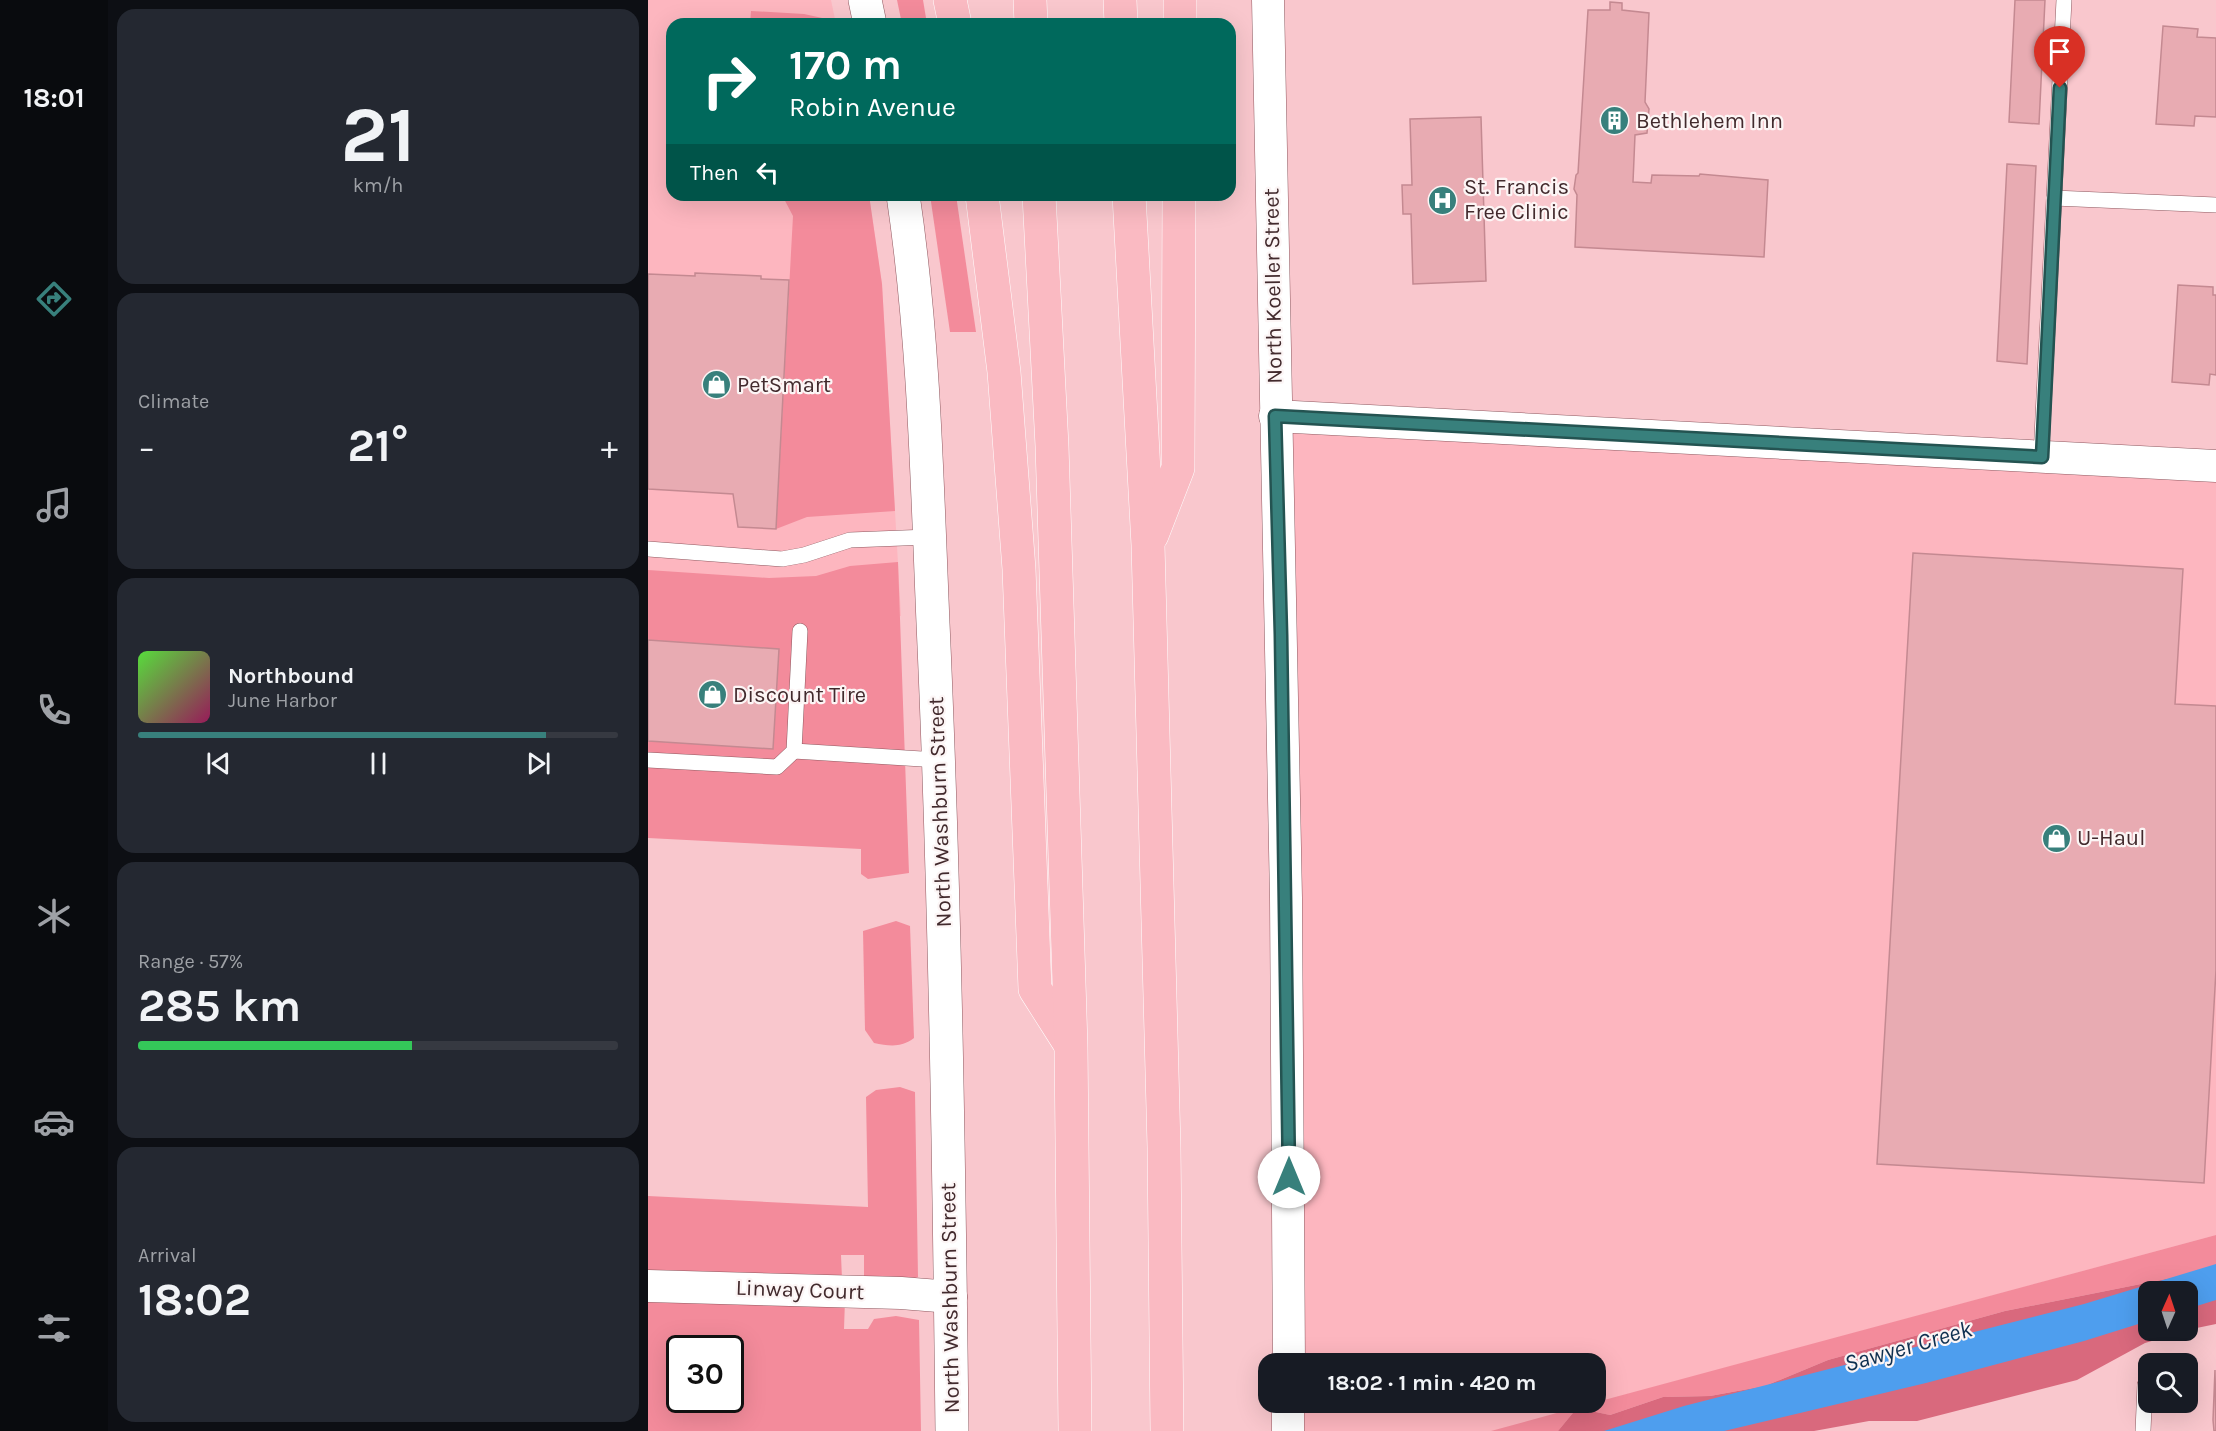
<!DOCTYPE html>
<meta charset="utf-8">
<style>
body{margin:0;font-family:Karla,sans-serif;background:#242831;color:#f1f3f6;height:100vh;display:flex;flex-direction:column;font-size:22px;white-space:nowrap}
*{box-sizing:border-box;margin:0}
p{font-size:20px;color:#9ea1a6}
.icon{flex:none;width:33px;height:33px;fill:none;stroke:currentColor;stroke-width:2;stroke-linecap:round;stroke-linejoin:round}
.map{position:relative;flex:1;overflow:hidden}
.drawer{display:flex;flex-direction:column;gap:9px;padding:9px;background:#0d0f14;width:540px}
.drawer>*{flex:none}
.top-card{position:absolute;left:18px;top:18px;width:570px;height:183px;border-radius:18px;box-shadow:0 6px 24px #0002;background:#00695c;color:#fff;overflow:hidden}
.needle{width:39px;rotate:3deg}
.tools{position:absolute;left:1490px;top:1281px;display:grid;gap:12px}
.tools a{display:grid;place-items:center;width:60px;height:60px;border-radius:12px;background:#171b24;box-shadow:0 6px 24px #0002;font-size:30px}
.speed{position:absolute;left:18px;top:1335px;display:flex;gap:12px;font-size:30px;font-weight:700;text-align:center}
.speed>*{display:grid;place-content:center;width:78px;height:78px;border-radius:50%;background:#171b24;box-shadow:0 6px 24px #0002;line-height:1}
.speed .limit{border:3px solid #111;border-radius:9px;background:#fff;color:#111}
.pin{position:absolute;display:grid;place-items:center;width:51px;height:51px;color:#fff;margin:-62px -26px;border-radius:50% 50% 50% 0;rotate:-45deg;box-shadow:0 0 6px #0007}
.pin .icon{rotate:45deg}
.me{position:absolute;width:66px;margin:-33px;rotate:0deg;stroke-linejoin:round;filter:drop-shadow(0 0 4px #0008)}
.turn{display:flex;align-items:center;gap:21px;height:126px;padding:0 24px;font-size:27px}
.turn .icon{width:78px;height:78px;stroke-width:2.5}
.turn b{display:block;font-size:42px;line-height:51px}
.then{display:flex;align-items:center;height:57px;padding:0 24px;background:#0003;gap:12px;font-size:22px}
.big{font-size:45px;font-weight:700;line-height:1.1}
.drawer .widget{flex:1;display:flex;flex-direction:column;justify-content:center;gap:9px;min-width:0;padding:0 21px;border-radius:18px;background:#242831}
.drawer .dial{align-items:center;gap:0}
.dial b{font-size:78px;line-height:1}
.song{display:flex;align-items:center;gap:18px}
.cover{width:72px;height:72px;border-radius:9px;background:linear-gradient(135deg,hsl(110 70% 55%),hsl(330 70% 35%))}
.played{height:6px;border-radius:3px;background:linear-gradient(90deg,#38807c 85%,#363941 85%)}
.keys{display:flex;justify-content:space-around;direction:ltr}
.heat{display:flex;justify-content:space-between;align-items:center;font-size:33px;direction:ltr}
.charge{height:9px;border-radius:4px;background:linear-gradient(90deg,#34c759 57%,#363941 0)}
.trip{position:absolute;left:610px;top:1353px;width:348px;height:60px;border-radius:18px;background:#171b24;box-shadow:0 6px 24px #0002;font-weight:700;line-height:60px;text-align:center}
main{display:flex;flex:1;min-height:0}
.tab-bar{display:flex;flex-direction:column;width:108px;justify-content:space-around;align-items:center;background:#090b0e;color:#9ea1a6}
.tab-bar .icon{width:42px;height:42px}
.tab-bar .selected{color:#38807c}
.tab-bar b{font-size:27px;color:#f1f3f6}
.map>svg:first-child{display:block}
.built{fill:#fdb6bf}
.green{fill:#f38b9b;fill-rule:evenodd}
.forest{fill:#d9697d}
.water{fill:#4e9eee}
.building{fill:#e8abb2;stroke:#c48991;stroke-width:1.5}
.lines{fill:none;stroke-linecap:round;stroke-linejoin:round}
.service-casing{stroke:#8f5960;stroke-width:16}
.minor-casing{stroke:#8f5960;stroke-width:33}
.tertiary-casing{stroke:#8f5960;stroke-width:34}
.motorway-casing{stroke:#fff;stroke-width:34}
.service{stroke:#fff;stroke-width:15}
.minor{stroke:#fff;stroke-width:32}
.tertiary{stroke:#fff;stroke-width:33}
.motorway{stroke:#fabac2;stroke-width:33}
.route-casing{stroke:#245351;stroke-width:15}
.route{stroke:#38807c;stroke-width:10}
.labels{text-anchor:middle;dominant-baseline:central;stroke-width:4.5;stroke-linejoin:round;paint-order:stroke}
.poi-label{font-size:22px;fill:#422a2d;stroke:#fcf5f5;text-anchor:start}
.street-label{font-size:22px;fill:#422a2d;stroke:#fcf5f5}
.water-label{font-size:24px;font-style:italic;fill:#0f3050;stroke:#fcf5f5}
</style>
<main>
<nav class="tab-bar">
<b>18:01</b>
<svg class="icon selected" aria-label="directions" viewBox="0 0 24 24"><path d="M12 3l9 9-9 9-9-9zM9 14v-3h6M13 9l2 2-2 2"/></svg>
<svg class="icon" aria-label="music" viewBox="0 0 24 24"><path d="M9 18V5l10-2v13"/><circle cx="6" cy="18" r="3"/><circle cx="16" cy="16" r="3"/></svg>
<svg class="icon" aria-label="phone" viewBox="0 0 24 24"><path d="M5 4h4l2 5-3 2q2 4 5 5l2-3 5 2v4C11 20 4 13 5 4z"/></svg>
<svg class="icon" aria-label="climate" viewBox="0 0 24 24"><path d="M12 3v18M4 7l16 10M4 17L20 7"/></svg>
<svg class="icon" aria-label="car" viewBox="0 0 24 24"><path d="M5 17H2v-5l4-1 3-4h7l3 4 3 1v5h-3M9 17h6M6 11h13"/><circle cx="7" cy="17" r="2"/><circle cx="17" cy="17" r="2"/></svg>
<svg class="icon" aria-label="filters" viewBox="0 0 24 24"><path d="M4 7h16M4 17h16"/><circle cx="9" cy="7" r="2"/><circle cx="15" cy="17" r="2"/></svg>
</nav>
<section class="drawer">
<div class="widget dial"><b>21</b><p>km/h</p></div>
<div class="widget"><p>Climate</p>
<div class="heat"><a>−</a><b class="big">21°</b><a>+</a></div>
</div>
<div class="widget">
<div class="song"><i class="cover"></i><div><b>Northbound</b><p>June Harbor</p></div></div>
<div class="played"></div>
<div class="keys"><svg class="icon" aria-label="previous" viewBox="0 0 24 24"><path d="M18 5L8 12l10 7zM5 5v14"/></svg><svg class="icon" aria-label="pause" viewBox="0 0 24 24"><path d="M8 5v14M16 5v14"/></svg><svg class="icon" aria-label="next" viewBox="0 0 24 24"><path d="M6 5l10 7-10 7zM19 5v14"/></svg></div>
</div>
<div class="widget"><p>Range · 57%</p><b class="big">285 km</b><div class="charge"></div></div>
<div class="widget"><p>Arrival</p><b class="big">18:02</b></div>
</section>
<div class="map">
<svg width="1568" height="1431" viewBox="0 0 1568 1431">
<rect width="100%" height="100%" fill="#f9c7cd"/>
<g class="built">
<path d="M 0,0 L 183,0 L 188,24 L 24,24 L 24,195 L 221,195 L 234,284 L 253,616 L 0,603 Z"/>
<path d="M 627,416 L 1568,466 L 1568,1235 L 962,1399 L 962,1431 L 640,1431 L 640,1403 L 948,1402 L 948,1364 L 641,1363 Z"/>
</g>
<g class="green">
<path d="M 249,0 L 275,0 L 279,24 L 254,24 Z"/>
<path d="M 103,11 L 156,14 L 188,21 L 188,24 L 102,24 Z"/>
<path d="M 134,195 L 221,195 L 234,284 L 247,511 L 159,517 L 128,529 L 145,216 Z"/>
<path d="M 282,195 L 308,195 L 328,332 L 302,332 Z"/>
<path d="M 250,562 L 261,873 L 220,879 L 213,874 L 213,849 L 0,838 L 0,570 L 121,578 L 168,576 L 202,566 Z"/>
<path d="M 248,921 L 262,926 L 266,1038 C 253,1048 241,1046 226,1043 L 217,1030 L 215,931 Z"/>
<path d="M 252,1087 L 267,1092 L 270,1277 L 257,1282 L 216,1280 L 216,1255 L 193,1255 L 194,1279 L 0,1273 L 0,1196 L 220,1207 L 218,1097 L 228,1090 Z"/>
<path d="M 1568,1235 L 1568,1269 L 1357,1311 L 1180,1360 L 1117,1386 L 1062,1396 L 1015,1397 L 962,1415 L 929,1408 L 910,1431 L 843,1431 L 945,1403 Z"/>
<path d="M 0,1296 L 197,1300 L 196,1329 L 220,1329 L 226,1319 L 248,1316 L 271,1320 L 273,1431 L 0,1431 ZM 32,1348 L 82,1348 L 82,1400 L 32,1400 Z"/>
</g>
<path class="forest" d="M 1568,1269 L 1568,1324 L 1539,1330 L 1539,1292 L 1500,1292 L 1500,1330 L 1537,1331 L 1497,1343 L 1429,1380 L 1269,1421 L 1221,1421 L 1166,1431 L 910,1431 L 929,1408 L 962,1415 L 1015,1397 L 1062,1396 L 1117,1386 L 1180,1360 L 1357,1311 Z"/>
<path class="water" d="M 1568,1264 L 1568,1300 L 1539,1309 L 1539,1292 L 1500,1292 L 1500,1321 L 1436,1341 L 1278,1383 L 1076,1431 L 956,1431 L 1036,1406 L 1436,1304 Z"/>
<g class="building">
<path d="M 1367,0 L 1397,0 L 1391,124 L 1361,122 Z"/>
<path d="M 962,2 L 974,3 L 974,10 L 1001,13 L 997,102 L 1001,109 L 999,133 L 987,135 L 985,182 L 1003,183 L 1004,175 L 1051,176 L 1052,174 L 1120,180 L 1116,257 L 927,247 L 929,195 L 926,189 L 928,175 L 930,173 L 940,10 L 962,10 Z"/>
<path d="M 1515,26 L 1550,29 L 1549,37 L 1568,38 L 1568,117 L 1547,116 L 1546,126 L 1508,124 Z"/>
<path d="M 833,117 L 838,281 L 765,284 L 763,214 L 755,214 L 754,185 L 764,185 L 762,119 Z"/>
<path d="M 1359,164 L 1388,166 L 1379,364 L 1349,361 Z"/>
<path d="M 47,273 L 113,276 L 113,279 L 141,280 L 128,529 L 90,527 L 85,494 L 0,489 L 0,274 L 47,276 Z"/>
<path d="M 1530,285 L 1565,287 L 1565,295 L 1568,295 L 1568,375 L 1562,374 L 1561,385 L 1524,382 Z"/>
<path d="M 1265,553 L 1535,569 L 1527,704 L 1568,706 L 1568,970 L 1556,1183 L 1229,1164 Z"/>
<path d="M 0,640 L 131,649 L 125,749 L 0,741 Z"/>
<path d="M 1567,1370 L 1568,1431 L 1566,1431 L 1565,1420 Z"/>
</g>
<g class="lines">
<defs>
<g id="service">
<path d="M 1406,198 L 1568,205"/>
<path d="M 1393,457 L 1416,0"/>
<path d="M 0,549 L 134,559 L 156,555 L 202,540 L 281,537"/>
<path d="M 146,751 L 290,760"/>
<path d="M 0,760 L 129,767 L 146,751 L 152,631"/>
<path d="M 1495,1431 L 1497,1385"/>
</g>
<g id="minor">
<path d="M 620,0 L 638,898 L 641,1364"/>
<path d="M 627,416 L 1568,466"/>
<path d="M 0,1286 L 253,1293 L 303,1297"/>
<path d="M 640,1431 L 640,1402"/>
</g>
<g id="tertiary">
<path d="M 217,0 L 222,24"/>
<path d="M 255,195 C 276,336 279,480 285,623 C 297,892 301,1162 304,1431"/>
</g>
<g id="motorway">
<path d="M 302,0 L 307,24"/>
<path d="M 382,0 L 383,24"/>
<path d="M 472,0 L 473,24"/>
<path d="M 532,24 L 532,0"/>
<path d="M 334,195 L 356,372 L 371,569 L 387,989 L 422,1044"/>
<path d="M 391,195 L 404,446 L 423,1046 L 427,1431"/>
<path d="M 481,195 L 500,545 L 516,1147 L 519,1431"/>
<path d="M 504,535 L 530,468 L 531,195"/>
</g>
</defs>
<use href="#service" class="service-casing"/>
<use href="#minor" class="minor-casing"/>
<use href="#tertiary" class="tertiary-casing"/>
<use href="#motorway" class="motorway-casing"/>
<use href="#service" class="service"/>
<use href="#minor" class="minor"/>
<use href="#tertiary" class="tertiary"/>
<use href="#motorway" class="motorway"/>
</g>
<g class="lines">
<defs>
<path id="route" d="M 641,1177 L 633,635 L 627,416 L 1394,457 L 1412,88"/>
</defs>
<use href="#route" class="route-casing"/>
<use href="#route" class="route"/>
</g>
<defs>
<symbol id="building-disc" viewBox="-11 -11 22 22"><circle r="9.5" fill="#38807c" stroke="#fcf5f5"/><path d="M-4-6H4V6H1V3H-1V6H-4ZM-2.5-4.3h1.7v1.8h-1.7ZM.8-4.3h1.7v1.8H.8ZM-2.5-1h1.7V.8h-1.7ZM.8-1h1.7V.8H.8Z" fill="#fff"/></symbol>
<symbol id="hospital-disc" viewBox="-11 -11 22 22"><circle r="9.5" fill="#38807c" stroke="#fcf5f5"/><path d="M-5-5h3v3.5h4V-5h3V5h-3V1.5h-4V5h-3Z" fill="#fff"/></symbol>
<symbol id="shop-disc" viewBox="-11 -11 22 22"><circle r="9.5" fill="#38807c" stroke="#fcf5f5"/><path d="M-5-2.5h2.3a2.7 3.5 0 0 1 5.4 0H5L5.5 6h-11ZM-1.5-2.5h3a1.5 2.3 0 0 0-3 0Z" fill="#fff"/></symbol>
</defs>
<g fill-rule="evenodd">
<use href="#building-disc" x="950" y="104" width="33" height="33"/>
<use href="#hospital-disc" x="778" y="184" width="33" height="33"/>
<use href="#shop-disc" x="52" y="368" width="33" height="33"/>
<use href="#shop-disc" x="48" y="678" width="33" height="33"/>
<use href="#shop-disc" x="1392" y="822" width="33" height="33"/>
</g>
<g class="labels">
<g class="poi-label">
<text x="988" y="121">Bethlehem Inn</text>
<text x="816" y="187">St. Francis<tspan x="816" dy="25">Free Clinic</tspan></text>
<text x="89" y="385">PetSmart</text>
<text x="85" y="695">Discount Tire</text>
<text x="1429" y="838">U-Haul</text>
</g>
<g class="street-label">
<text transform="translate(625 286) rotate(-91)">North Koeller Street</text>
<text transform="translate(292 812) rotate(-92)">North Washburn Street</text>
<text transform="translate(152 1290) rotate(2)">Linway Court</text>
<text transform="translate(302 1298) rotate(-91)">North Washburn Street</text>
</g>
<g class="water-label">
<text transform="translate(1260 1346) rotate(-16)">Sawyer Creek</text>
</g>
</g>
</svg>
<div class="tools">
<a><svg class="needle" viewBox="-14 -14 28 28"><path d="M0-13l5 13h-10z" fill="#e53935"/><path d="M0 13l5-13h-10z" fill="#9ea1a6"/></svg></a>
<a><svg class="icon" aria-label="search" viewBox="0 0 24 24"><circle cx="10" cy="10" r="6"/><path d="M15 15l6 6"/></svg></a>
</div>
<div class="speed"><div class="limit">30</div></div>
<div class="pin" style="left:1412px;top:88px;background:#d93025"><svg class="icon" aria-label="arrive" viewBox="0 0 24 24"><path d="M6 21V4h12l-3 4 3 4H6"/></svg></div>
<svg class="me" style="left:641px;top:1177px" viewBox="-20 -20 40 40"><circle r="19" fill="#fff"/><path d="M0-13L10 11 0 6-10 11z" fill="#38807c"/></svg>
<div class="trip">18:02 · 1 min · 420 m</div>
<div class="top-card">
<div class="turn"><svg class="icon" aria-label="right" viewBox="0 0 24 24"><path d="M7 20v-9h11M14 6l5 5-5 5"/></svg><div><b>170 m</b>Robin Avenue</div></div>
<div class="then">Then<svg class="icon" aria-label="left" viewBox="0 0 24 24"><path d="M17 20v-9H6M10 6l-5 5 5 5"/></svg></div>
</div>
</div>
</main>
